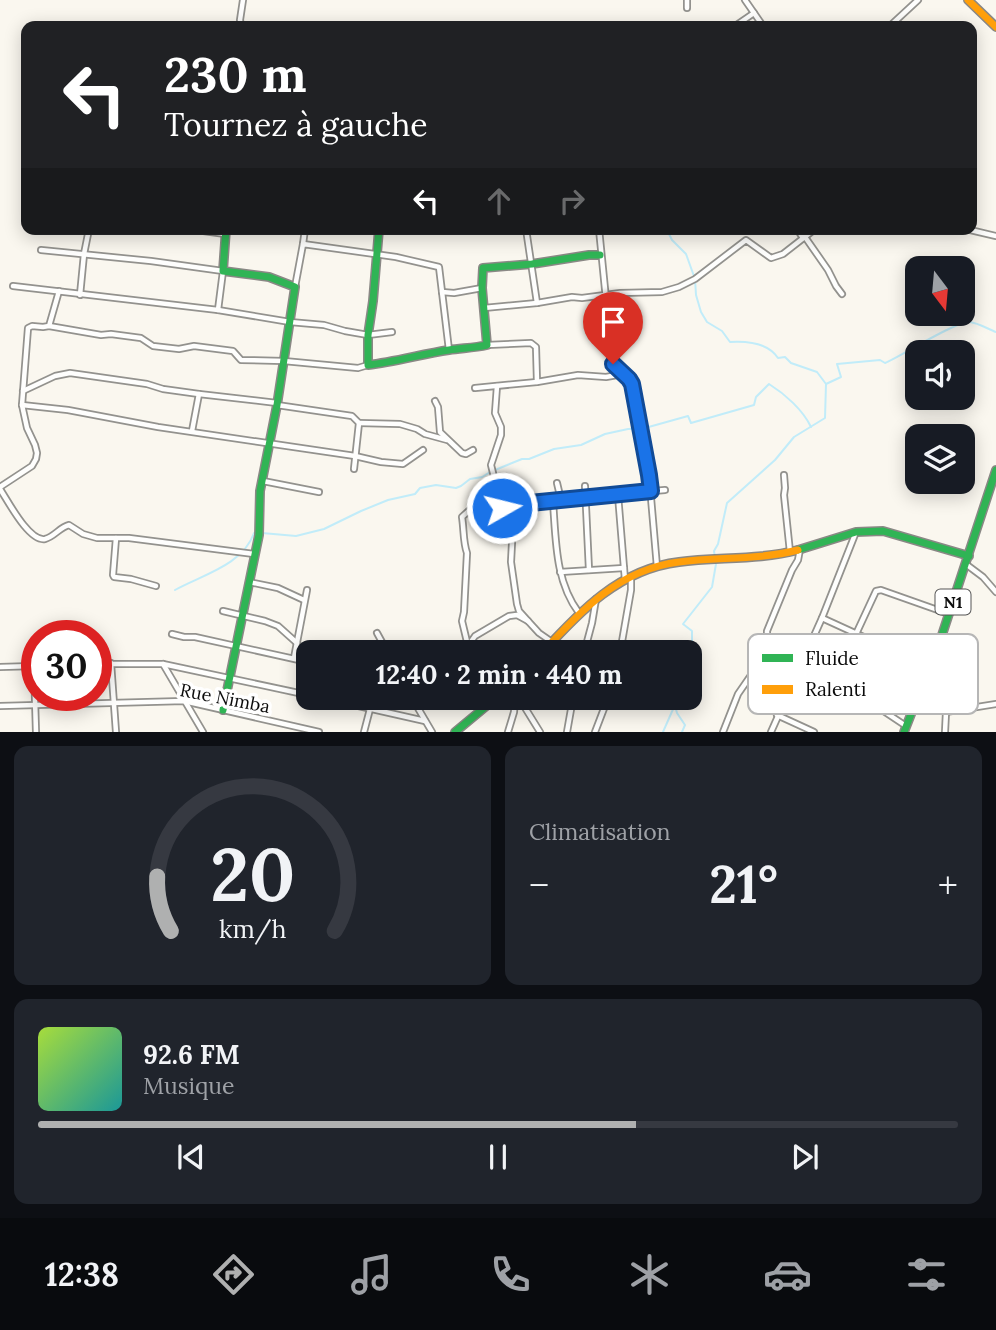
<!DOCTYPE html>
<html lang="fr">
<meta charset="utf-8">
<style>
body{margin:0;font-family:Lora,serif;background:#20242c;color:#f1f3f6;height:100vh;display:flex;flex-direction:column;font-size:26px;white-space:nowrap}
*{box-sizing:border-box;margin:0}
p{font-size:23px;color:#9ea1a6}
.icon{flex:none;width:38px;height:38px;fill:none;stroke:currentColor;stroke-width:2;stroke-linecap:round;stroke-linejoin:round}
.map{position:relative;height:732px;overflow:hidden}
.sheet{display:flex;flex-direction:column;gap:14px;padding:14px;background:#0d0f14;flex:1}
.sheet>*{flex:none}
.guide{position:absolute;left:21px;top:21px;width:956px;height:214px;border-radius:14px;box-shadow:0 4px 18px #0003;background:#202124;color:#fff;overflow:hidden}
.needle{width:46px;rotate:164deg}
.tools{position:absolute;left:905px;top:256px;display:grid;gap:14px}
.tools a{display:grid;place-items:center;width:70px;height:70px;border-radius:14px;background:#171b24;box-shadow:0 4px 18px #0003;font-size:35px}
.speed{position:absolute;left:21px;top:620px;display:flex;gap:14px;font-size:35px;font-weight:700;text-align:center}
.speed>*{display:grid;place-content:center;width:91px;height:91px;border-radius:50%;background:#171b24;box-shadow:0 4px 18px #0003;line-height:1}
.speed .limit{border:10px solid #d22;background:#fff;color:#111}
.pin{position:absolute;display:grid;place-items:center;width:60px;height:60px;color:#fff;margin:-72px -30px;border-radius:50% 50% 50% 0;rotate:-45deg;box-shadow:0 0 7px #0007}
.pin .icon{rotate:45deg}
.me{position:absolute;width:77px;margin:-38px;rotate:82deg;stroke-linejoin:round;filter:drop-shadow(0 0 5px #0008)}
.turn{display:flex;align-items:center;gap:24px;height:147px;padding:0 28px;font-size:32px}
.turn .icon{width:91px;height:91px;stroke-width:2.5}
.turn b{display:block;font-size:49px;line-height:60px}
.lanes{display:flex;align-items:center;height:66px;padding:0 28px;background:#0003;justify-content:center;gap:35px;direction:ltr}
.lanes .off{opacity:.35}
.big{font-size:52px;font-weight:800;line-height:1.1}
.sheet .tile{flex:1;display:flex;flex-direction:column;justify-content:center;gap:10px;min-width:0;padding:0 24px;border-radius:14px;background:#20242c}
.sheet .dial{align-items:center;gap:0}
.dial svg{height:182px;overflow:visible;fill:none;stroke:#363941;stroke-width:7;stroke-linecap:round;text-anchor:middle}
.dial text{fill:#f1f3f6;stroke:none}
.song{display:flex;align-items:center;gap:21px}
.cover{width:84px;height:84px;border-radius:10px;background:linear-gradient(135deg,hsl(80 70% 55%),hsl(180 70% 35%))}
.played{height:7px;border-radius:4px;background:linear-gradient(90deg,#afb0b0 65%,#363941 65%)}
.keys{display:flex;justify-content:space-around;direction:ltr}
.heat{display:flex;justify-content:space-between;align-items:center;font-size:38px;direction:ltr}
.sheet .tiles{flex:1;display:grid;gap:14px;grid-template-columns:1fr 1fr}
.tile:last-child{grid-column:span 2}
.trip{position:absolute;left:296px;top:640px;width:406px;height:70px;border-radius:14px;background:#171b24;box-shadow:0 4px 18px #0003;font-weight:800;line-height:70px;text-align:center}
.menu{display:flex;height:112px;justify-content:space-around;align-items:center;background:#090b0e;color:#9ea1a6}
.menu .icon{width:49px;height:49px}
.menu .selected{color:#afb0b0}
.menu b{font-size:32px;color:#f1f3f6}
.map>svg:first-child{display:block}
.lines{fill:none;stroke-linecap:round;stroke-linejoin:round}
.stream{stroke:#c1ecf9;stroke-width:2}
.street-casing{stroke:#93928e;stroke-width:8}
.fast-casing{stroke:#8a8885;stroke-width:10}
.slow-casing{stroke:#8a8885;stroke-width:10}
.street{stroke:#fefefd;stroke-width:4.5}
.fast{stroke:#30b455;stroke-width:7}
.slow{stroke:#ff9f0a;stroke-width:7}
.route-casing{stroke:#114b97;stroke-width:18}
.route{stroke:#1a73e8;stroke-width:12}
.labels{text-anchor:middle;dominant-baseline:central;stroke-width:7;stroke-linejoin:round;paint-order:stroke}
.shield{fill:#fff;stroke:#555;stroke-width:2}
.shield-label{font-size:16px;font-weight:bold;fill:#0c0c0c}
.street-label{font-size:18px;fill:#0c0c0c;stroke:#fff}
.key{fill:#fff;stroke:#b6b6b6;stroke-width:2}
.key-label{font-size:19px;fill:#0c0c0c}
</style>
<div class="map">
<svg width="996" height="732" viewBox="0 0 996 732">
<rect width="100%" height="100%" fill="#faf7ef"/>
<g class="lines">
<g class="stream">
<path d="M 669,229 L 668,232 L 672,240 L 686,254 L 695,279 L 696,295 L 701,312 L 707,322 L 722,331 L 730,342 C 746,341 768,343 778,358 L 785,357 L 791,363 L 817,372 L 826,384"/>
<path d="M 495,470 L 522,459 L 529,459 L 554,449 L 581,445 L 605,434 L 628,429 L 645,428 L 688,416 L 691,423 L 754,405 L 756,397 L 769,384 C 785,394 803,410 811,427"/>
<path d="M 262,533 L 296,536 L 324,529 L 361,511 L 388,500 L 415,494 L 420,488 L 436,485 L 456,488 L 461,486 L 470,479 L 482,477 L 490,472"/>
<path d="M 715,558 L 714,551 L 718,544 L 727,503 L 775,460 L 794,437 L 825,418 L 826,384 L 841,377 L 837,364 L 880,360 L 885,363 C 901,356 958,320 970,322 C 978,323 988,329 996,332"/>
<path d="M 175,590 C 202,575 243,565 254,533 L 256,533"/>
<path d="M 678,653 L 682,647 L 692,642 L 692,631 L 683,624 L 712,587 L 716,564"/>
<path d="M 673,698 L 677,713 L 685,725 L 682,732"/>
<path d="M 663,732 L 674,707"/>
</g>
<defs>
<g id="street">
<path d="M 687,0 L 687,8"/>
<path d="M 745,0 L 763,26"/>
<path d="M 241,26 L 240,20 L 243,0"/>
<path d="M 735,26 L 754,13"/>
<path d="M 890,26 L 918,0"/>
<path d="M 189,229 L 225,234"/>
<path d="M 526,229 L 537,303"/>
<path d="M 599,229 L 612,359 C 615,370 627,374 632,384 L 649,475 L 657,567"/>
<path d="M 797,229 L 803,238"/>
<path d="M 966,229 L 996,236"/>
<path d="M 805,237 L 828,270 L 836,286 L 842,294"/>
<path d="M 303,244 L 305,229"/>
<path d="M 41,250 L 151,261 L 223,271 L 218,310"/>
<path d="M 13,286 L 218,310 L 290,322 L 324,325 L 345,331 L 368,335 L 392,332"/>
<path d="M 295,287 L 303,244 L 396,257 L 439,267 L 449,350"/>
<path d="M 442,292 L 454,293 L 482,288"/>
<path d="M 80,295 L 84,254 L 89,229"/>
<path d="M 484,308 L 537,303 L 572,297 L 582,298 L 620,293 L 662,292 L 679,287 L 695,279 L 746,240 L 771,258 L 783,254 L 815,229"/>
<path d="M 49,326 L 101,335 L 111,334 L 141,338 L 153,346 L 179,349 L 194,346 L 233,351 L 241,360 L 284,361 L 358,368 L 368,365"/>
<path d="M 487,345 L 531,343 L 536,347 L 537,382"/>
<path d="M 475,388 L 537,382 L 578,375 L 606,377 L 623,374"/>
<path d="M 23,391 L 55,376 L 70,373 L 147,384 L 163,389 L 199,394"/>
<path d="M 435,401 L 438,407 L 440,432 L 462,453 L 466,454 L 473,450"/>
<path d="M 22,405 L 68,410 L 158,427 L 355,456 L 381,462 L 403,464 L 423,450"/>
<path d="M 277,405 L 352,416 L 359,423 L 354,469"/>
<path d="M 359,423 L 400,424 L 417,429 L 425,434 L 447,440"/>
<path d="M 192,431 L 199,394 L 277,403"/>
<path d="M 784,475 L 785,488 L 784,495 L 790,552"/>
<path d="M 263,481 L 319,492"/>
<path d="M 557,483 L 561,500"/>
<path d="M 585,486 L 589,570"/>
<path d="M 0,487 L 32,466 L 36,459 L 37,453 L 35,445 L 27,428 L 22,405 L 28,328 L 32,326 L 43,327 L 49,326 L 59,291"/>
<path d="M 0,489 C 8,501 29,542 45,539 C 54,537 60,527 69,525 L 83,534 L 97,538 L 129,538 L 254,554"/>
<path d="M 509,493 C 522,504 536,503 553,502"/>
<path d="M 618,495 L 625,580"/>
<path d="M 470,512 L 502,508 L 507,510"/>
<path d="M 116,538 L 113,575 L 114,577 L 131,579 L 156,586"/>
<path d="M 967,565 L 983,577 L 996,592"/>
<path d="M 560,572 L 624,568"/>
<path d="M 249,582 L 278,588 L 304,600"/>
<path d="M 223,611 L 265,621 L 278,626 L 297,643"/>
<path d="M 579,613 C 555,581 556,540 553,502 L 572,498 L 665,490"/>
<path d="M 822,618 L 929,667"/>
<path d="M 528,621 L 519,611 L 517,604 L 511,562 L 512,543 L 506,524 L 507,510 L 530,503"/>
<path d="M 377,633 L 388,653"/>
<path d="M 172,634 L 184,637 L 195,637 L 308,662"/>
<path d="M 856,634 L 876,591 L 881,590 L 949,614"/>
<path d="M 468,646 L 462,621 L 464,612 L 467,553 C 463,542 464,529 462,517 L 474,506 L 486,483 L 493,480 L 494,477 L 491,465 L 501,435 L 501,427 L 495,413 L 497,386"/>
<path d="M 470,653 L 468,646 L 475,636 L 509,616 L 517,615 L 528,621 L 539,633 L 552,642"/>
<path d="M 584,653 L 592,623 L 596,599"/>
<path d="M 620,653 L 631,590 L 631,577"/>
<path d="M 294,658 L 307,590"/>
<path d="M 934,659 L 946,712 L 945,732"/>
<path d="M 111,663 L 116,732"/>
<path d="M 96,664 L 163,664 L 308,695"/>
<path d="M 163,664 L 203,732"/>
<path d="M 34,666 L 36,732"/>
<path d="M 0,667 L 34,666"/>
<path d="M 798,671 L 879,708 L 906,726"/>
<path d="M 840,691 L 862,637"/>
<path d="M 323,698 L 425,721"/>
<path d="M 412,698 L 432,732"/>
<path d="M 519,698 L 540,732"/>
<path d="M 0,706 L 184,701 L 319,732"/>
<path d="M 946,712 L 996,704"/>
<path d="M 777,715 L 814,732"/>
<path d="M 364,732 L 370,709"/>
<path d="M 508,732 L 514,712 L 515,698"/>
<path d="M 567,732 L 573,698"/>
<path d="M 595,732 L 608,698"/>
<path d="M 723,732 L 738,694 L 767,652 L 767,631 L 792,570 L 798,560 L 800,549"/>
<path d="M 771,732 L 822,618 L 856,532"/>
</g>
<g id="fast">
<path d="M 379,229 L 373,301 L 368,335 L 368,365 C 395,362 422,354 449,350 C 462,348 474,348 487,345 L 482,288 L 483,268 L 532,264 L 589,255 L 600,255"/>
<path d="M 798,550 L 856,532 L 883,531 L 969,556"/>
<path d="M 223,710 L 259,535 L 260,491 L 277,405 L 295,287 L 269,277 L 223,271 L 226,229"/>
<path d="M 455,732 L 496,698"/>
<path d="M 904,732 L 942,635 L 996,470"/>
</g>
<g id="slow">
<path d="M 968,0 L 996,27"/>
<path d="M 542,653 C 580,611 620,569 679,562 C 719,557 759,560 798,550"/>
</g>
</defs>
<use href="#street" class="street-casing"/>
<use href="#fast" class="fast-casing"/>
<use href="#slow" class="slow-casing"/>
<use href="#street" class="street"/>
<use href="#fast" class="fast"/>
<use href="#slow" class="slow"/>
</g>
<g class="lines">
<defs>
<path id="route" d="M 502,508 L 507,510 L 530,503 L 651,491 L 649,475 L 632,384 L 629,379 L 613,364"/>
</defs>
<use href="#route" class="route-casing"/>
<use href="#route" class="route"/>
</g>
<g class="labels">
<rect class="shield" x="935.5" y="589.5" width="35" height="25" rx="5"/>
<g class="shield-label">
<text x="953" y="602">N1</text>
</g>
<g class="street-label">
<text transform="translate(225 698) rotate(11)">Rue Nimba</text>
</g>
</g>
<rect x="748" y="634" width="230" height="80" rx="10" class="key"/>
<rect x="762" y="654" width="31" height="8" fill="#30b455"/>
<rect x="762" y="685" width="31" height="9" fill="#ff9f0a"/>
<g class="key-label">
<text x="805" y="665">Fluide</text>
<text x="805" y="696">Ralenti</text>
</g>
</svg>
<div class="tools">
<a><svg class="needle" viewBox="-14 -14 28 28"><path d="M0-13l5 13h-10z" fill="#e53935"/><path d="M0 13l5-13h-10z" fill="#9ea1a6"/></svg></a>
<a><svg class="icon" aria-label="sound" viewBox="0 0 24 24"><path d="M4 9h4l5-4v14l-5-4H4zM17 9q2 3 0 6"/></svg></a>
<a><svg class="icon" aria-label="layers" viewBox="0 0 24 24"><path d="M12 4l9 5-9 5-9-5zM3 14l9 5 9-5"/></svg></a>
</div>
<div class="speed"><div class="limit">30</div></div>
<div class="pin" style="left:613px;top:364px;background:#d93025"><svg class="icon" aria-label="arrive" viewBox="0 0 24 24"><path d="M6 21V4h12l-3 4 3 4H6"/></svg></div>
<svg class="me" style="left:502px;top:508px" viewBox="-20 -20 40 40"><circle r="17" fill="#1a73e8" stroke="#fff" stroke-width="3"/><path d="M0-11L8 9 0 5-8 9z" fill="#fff"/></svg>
<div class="trip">12:40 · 2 min · 440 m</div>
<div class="guide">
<div class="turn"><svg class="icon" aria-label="left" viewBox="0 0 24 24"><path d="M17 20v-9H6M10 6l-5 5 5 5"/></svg><div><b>230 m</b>Tournez à gauche</div></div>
<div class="lanes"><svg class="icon" aria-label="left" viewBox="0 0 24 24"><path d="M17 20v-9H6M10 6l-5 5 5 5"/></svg><svg class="icon off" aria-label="ahead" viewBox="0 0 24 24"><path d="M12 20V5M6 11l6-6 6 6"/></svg><svg class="icon off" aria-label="right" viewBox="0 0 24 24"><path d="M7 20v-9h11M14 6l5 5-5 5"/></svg></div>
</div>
</div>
<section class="sheet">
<div class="tiles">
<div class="tile dial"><svg viewBox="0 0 100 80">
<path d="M14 69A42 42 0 1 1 86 69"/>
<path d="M14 69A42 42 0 0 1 8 45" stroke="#afb0b0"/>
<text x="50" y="56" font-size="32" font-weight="700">20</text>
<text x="50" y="72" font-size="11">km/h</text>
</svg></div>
<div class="tile"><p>Climatisation</p>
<div class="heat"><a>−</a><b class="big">21°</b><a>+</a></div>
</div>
<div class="tile">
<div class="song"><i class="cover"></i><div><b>92.6 FM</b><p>Musique</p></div></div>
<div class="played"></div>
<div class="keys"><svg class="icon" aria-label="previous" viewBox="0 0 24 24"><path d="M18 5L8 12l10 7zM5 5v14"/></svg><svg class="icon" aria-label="pause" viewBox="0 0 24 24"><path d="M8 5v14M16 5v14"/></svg><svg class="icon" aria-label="next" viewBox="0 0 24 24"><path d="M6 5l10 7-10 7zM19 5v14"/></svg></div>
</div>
</div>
</section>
<nav class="menu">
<b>12:38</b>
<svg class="icon selected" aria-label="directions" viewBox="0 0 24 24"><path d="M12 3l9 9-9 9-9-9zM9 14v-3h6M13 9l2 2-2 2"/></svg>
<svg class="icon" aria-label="music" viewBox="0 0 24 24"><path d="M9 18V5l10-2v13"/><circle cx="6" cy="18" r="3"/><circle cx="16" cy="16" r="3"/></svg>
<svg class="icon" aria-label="phone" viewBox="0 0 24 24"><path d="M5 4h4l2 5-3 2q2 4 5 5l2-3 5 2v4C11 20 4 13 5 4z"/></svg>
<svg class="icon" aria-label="climate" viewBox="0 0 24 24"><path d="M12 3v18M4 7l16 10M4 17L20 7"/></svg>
<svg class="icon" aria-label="car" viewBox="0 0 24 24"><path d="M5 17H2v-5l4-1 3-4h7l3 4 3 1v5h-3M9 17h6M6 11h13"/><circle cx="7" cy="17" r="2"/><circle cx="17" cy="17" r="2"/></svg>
<svg class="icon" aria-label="filters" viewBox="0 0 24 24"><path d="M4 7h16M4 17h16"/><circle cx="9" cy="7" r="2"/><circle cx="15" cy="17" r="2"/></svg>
</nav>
